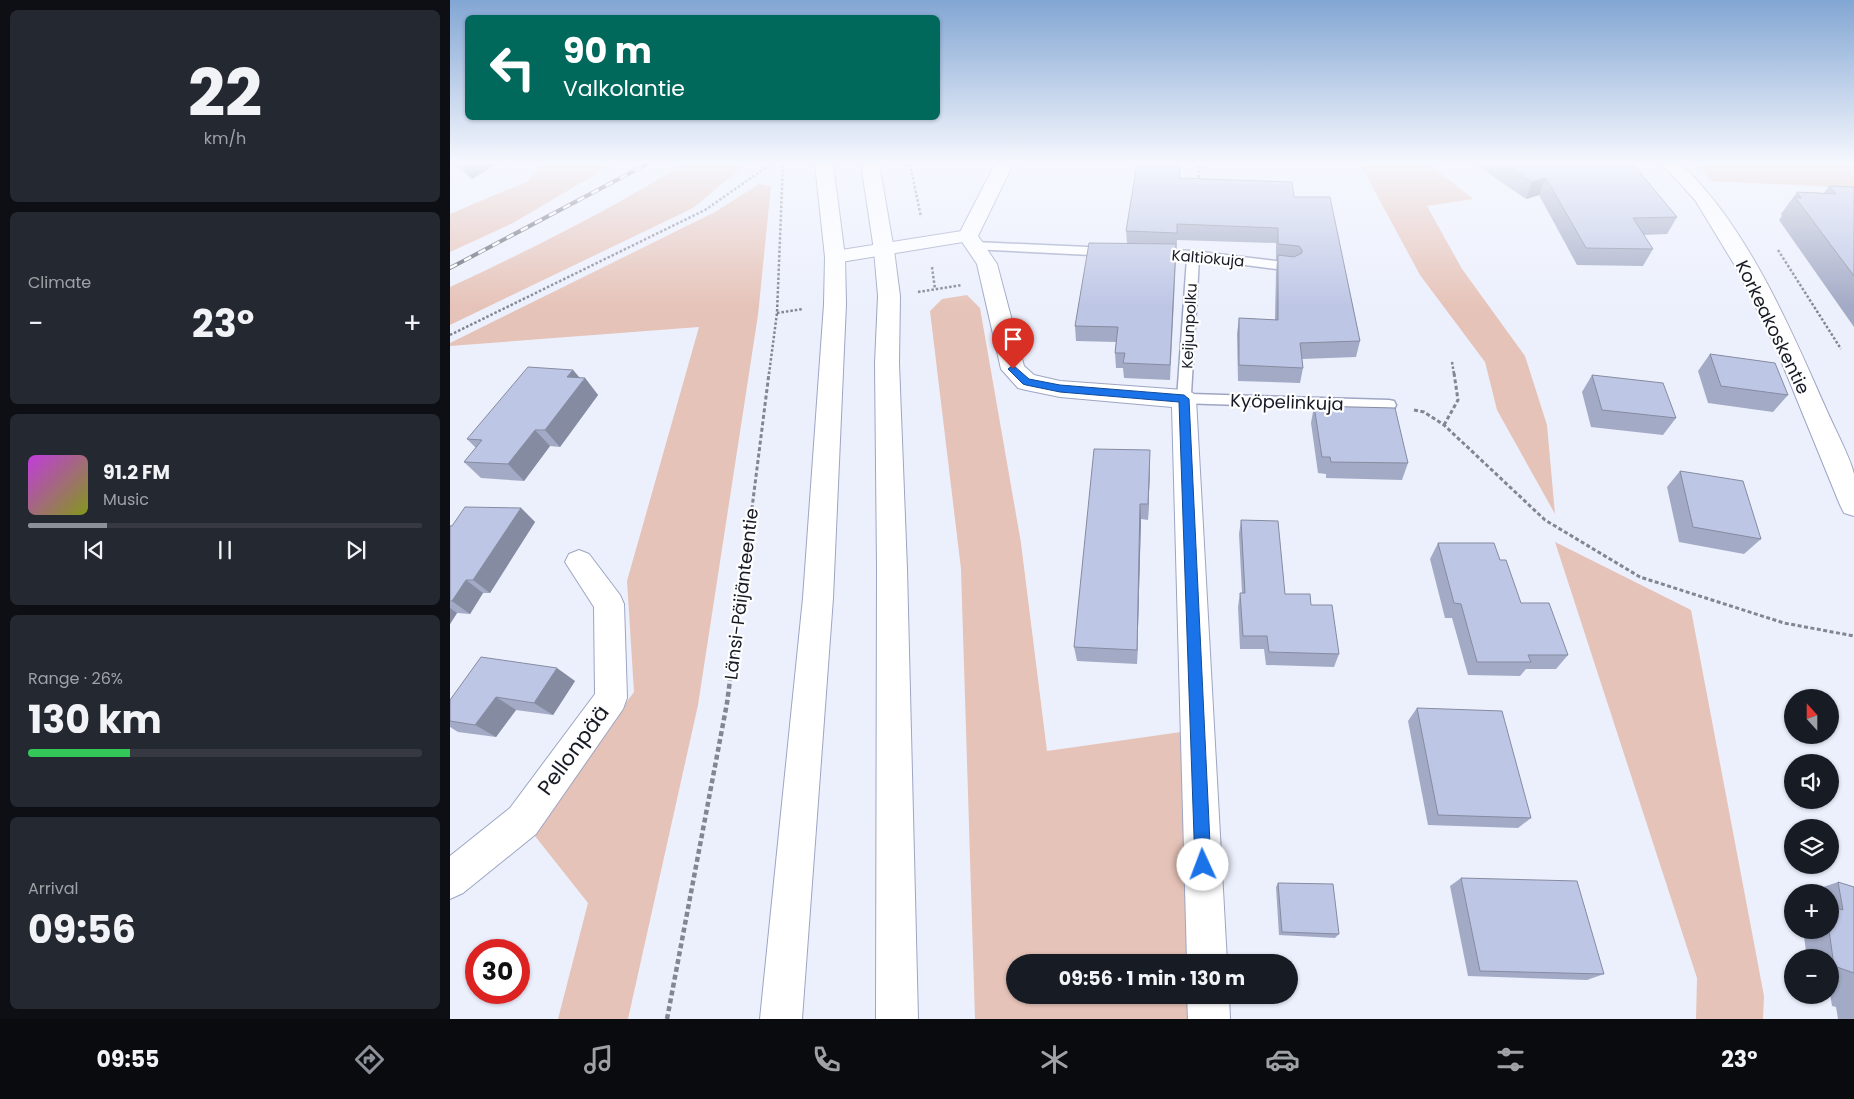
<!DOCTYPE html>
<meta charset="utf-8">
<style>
body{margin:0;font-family:Poppins,sans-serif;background:#242831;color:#f1f3f6;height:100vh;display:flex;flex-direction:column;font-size:19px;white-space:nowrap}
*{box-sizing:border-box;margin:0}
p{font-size:16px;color:#9ea1a6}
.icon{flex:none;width:28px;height:28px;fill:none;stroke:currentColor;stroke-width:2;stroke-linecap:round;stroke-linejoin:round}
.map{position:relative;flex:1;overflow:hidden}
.drawer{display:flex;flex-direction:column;gap:10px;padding:10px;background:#0d0f14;width:450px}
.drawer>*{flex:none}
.hud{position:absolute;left:15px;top:15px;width:475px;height:105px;border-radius:8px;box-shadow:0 1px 4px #0004;background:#00695c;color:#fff;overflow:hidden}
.needle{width:32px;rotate:339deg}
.controls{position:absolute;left:1334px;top:689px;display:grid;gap:10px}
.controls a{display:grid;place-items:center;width:55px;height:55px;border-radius:50%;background:#171b24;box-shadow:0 1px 4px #0004;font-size:25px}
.speed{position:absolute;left:15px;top:939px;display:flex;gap:10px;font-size:25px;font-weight:700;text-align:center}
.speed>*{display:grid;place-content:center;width:65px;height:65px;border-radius:50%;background:#171b24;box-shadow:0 1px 4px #0004;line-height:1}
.speed .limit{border:8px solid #d22;background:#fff;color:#111}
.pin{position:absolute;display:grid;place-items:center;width:42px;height:42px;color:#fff;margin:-51px -21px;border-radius:50% 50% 50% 0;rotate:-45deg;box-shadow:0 0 5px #0007}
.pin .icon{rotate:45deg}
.me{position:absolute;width:55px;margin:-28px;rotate:358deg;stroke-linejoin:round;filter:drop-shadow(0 0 4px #0008)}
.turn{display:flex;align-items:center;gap:18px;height:105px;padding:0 15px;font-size:22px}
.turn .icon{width:65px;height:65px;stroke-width:2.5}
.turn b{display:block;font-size:35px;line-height:42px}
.big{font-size:38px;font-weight:700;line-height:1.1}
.drawer .card{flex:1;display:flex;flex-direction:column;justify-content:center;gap:8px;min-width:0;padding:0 18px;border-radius:8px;background:#242831}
.drawer .dial{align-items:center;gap:0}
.dial b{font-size:65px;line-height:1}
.song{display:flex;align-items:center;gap:15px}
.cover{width:60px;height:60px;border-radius:8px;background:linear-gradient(135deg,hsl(290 70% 55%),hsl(70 70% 35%))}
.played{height:5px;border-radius:2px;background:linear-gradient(90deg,#8c9099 20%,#363941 20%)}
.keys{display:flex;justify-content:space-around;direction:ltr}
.heat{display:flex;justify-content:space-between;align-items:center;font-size:28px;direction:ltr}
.charge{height:8px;border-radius:4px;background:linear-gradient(90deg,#34c759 26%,#363941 0)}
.trip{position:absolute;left:556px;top:954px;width:292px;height:50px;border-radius:25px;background:#171b24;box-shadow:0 1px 4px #0004;font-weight:700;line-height:50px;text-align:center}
.tab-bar{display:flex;height:80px;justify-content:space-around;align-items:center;background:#090b0e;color:#9ea1a6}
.tab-bar .icon{width:35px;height:35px}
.tab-bar .current{color:#8c9099}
.tab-bar b{font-size:22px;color:#f1f3f6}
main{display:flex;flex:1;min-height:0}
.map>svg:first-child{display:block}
.green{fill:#e6c3b8}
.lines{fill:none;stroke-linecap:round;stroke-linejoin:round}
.service-casing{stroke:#9da5c3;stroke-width:3}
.minor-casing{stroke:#9da5c3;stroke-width:2}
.tertiary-casing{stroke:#9da5c3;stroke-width:2}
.secondary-casing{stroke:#9da5c3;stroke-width:2}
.path-far2{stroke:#828692;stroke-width:2.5;stroke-dasharray:2.5 2;stroke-linecap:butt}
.path-far1{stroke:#828692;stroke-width:3;stroke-dasharray:4 2.5;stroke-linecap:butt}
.path{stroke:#828692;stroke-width:4.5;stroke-dasharray:5 3;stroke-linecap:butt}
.service{fill:#fff;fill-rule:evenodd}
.minor{fill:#fff;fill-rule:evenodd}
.tertiary{fill:#fff;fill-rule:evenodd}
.secondary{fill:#fff;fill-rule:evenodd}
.rail-casing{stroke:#626671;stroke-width:4}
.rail{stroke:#fefefe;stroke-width:2.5;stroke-dasharray:8;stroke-linecap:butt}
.wall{fill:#a3aac5}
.shaded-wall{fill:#858ba0}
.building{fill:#bec6e5;stroke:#858ba0}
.route{fill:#1a73e8;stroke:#114b97}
.labels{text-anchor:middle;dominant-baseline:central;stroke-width:4.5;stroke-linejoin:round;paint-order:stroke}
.far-street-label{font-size:15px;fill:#171a25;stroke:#fefefe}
.street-label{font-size:18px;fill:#171a25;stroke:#fefefe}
.near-street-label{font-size:21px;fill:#171a25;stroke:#fefefe}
</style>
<main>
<section class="drawer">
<div class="card dial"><b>22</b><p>km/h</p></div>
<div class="card"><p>Climate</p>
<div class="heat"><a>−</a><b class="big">23°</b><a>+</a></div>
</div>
<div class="card">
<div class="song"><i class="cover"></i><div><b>91.2 FM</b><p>Music</p></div></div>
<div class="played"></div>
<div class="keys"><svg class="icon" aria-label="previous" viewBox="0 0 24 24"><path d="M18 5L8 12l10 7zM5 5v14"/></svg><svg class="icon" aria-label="pause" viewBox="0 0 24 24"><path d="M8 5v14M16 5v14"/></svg><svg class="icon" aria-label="next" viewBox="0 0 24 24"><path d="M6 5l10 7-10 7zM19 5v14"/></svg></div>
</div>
<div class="card"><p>Range · 26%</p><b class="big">130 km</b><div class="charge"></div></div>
<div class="card"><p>Arrival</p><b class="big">09:56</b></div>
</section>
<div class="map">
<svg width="1404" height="1019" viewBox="0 0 1404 1019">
<rect width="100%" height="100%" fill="#ecf0fd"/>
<g class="green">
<path d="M 91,164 L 163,164 L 63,223 L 0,252 L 0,214 L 78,181 Z"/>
<path d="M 233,164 L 296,164 L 243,208 L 0,325 L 0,287 C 79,250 159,211 233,164 Z"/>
<path d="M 910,164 L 979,164 L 1023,199 L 977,206 L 1012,269 L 1075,356 L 1097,425 L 1105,514 L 1047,410 L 1035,362 L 970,275 Z"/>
<path d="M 1247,164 L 1404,164 L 1404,188 L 1261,181 Z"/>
<path d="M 309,184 L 321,186 L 308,315 L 248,705 L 178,1019 L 108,1019 L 138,903 L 81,831 L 184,692 L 177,581 L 249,327 L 0,346 L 0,343 L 265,212 Z"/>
<path d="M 517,295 L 530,308 L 571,543 L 597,751 L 738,731 L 739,962 L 565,962 L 565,995 L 739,995 L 739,1019 L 525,1019 L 511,569 L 480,311 L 492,299 Z"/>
<path d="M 1105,542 L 1241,610 L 1314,996 L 1313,1019 L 1246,1019 L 1247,978 Z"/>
</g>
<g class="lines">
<defs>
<g id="service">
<path d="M 525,242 L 660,248 L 666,252 L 660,256 L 521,249 L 519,246 L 521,243 Z"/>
<path d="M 704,249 L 743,251 L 842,263 L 848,267 L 842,271 L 749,259 L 741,394 L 939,400 L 944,401 L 946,405 L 944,409 L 939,410 L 729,403 L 727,399 L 737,258 L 700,256 L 698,253 Z"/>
</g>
<g id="minor">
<path d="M 545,164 L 563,164 L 528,236 L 547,264 L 574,366 L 584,375 L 610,381 L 734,390 L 743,393 L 746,399 L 777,962 L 737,962 L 722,407 L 610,397 L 576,390 L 568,388 L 551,369 L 527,264 L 508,236 Z"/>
<path d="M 1212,164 L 1231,164 C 1297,226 1341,329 1377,411 C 1384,427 1401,459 1404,474 C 1404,487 1404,503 1404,516 L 1394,513 L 1390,505 L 1325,346 L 1287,269 L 1245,200 Z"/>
<path d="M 129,550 L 139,554 L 170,595 L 174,604 L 177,698 L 173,709 L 86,834 L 13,893 L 0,899 L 0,856 L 60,808 L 145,694 L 144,607 L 115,562 L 119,554 Z"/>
<path d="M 737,995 L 779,995 L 780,1019 L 738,1019 Z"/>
</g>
<path id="tertiary" d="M 518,230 L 525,232 L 528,236 L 525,240 L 385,263 L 378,261 L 375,257 L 378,253 L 385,251 Z"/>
<g id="secondary">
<path d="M 365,164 L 383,164 L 395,257 L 396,304 L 383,598 L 352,1019 L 310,1019 L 353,598 L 374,304 L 375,257 Z"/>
<path d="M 411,164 L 429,164 L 444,250 L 450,296 L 449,363 L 457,569 L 468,1019 L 426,1019 L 427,569 L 425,363 L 428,296 L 424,250 Z"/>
</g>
</defs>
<use href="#service" class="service-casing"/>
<use href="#minor" class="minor-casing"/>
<use href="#tertiary" class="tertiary-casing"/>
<use href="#secondary" class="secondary-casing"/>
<g class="path-far2">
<path d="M 460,164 L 471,217"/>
<path d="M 748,182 L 750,164"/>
<path d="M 1328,250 L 1391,349"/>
<path d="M 482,267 L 485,289"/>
<path d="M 468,292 L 512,285"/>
<path d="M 327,313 L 353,309"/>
<path d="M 0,335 L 255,210 L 321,164"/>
<path d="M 1002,362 L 1004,374"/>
<path d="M 319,374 L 327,313 L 333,164"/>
</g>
<g class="path-far1">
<path d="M 964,410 L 974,412 L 994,425 L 1095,520 L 1190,577 L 1334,623 L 1404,636"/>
<path d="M 994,425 L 1008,400 L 1004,373"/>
<path d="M 284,651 L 319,373"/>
</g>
<path class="path" d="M 217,1019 L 277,703 L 284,650"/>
<use href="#service" class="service"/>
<use href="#minor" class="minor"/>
<use href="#tertiary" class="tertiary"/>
<use href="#secondary" class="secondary"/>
<defs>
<path id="rail" d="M 0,268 L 197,164"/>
</defs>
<use href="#rail" class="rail-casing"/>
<use href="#rail" class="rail"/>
</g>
<g class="wall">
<path d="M 4,164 L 47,164 L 22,179 Z"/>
<path d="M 731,164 L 730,178 L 844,197 L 910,341 L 906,357 L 852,359 L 853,368 L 850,383 L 788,381 L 787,334 L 789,318 L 825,320 L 826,271 L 827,260 L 826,260 L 826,243 L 727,240 L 720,380 L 674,378 L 673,368 L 666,368 L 665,353 L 666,342 L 626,341 L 625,326 L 677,244 L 676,231 Z"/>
<path d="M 1025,164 L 1183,164 L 1227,217 L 1217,234 L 1194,235 L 1203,249 L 1193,266 L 1127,265 L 1089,195 L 1076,199 Z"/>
<path d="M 1379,186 L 1404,187 L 1404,327 L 1329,220 L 1332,216 L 1331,214 L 1347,192 L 1374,193 Z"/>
<path d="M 1260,354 L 1338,395 L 1323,412 L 1258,403 L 1248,371 Z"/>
<path d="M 123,370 L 130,378 L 135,378 L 148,395 L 110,447 L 100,446 L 74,481 L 31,478 L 14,462 L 26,448 L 17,439 Z"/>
<path d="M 1142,375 L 1226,418 L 1213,435 L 1141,427 L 1132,392 Z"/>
<path d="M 864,406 L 958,463 L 952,480 L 876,478 L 876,474 L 868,473 L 861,423 Z"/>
<path d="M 700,466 L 698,520 L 691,519 L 687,664 L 627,661 L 624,647 Z"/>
<path d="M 1230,471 L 1311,539 L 1294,554 L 1229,542 L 1217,487 Z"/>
<path d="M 71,508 L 85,522 L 40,593 L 33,593 L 20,614 L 7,613 L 0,624 L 0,526 Z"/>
<path d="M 791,520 L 835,594 L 861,605 L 889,654 L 884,667 L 816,665 L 814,649 L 790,649 L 788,607 L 790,593 L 792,593 L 789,534 Z"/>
<path d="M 988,543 L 1050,560 L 1071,603 L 1118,655 L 1106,669 L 1076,669 L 1070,676 L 1018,675 L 1002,618 L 995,618 L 980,559 Z"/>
<path d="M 125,681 L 103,715 L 66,710 L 46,737 L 8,732 L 0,727 L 0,700 Z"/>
<path d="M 967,708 L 1081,818 L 1068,828 L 978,825 L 958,721 Z"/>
<path d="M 1011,878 L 1154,974 L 1137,980 L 1018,976 L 1000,886 Z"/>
<path d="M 1388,882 L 1404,887 L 1404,1019 L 1388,1019 L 1386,1007 L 1382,1006 L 1380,993 L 1380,958 L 1357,958 L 1353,930 L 1380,930 L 1380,892 L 1364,892 L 1364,890 Z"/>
<path d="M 828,883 L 889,934 L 885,938 L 829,935 L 826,887 Z"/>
</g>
<g class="shaded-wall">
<path d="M 11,164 L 47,164 L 22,179 Z"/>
<path d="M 1096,178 L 1089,195 L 1076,199 L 1082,182 Z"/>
<path d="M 123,370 L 133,382 L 135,378 L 148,395 L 110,447 L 95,430 L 117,377 Z"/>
<path d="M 85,430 L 100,446 L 74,481 L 58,464 Z"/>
<path d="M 700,450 L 700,466 L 698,520 L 698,504 Z"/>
<path d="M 690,504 L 691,519 L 687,664 L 687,650 Z"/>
<path d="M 71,508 L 85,522 L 40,593 L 23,580 Z"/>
<path d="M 16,580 L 33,593 L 20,614 L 2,601 Z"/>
<path d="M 0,608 L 7,613 L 0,624 Z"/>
<path d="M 107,668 L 125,681 L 103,715 L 84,703 Z"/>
<path d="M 46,697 L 66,710 L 46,737 L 25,725 Z"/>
</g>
<g class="building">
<path d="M 687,164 L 730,164 L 729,178 L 842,182 L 844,197 L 880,197 L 910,341 L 850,343 L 853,368 L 789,365 L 789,318 L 828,320 L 828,255 L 844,257 L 852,253 L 852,250 L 849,246 L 828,244 L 828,228 L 727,224 L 727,233 L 676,231 Z"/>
<path d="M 1055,164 L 1183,164 L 1227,217 L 1183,218 L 1203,249 L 1136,248 L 1096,178 L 1082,182 Z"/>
<path d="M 1379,186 L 1404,187 L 1404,276 L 1345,197 L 1351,198 L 1347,192 L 1386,194 Z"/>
<path d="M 639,243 L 726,244 L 720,365 L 673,363 L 675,353 L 665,353 L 668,327 L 625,326 Z"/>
<path d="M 1260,354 L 1325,363 L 1338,395 L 1271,386 Z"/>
<path d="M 78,367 L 123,370 L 117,377 L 135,378 L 95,430 L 85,430 L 58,464 L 14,462 L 32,440 L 17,439 Z"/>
<path d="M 1142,375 L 1213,383 L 1226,418 L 1152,410 Z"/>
<path d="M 864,406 L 945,408 L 958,463 L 881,462 L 880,457 L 872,457 Z"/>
<path d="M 644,449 L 700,450 L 698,504 L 690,504 L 687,650 L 624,647 Z"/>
<path d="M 1230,471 L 1293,481 L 1311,539 L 1243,527 Z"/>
<path d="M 15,507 L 71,508 L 23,580 L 16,580 L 2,601 L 0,601 L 0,526 L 2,526 Z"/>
<path d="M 791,520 L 828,521 L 835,594 L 860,594 L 861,605 L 882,605 L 889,654 L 819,652 L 817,636 L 793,636 L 790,593 L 795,593 Z"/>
<path d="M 988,543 L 1044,543 L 1050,560 L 1056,560 L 1071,603 L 1099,603 L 1118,655 L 1078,655 L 1081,662 L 1027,662 L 1011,604 L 1004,603 Z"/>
<path d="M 31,657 L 107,668 L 84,703 L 46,697 L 25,725 L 0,721 L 0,700 Z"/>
<path d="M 967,708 L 1052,711 L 1081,818 L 988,815 Z"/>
<path d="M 1011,878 L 1127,881 L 1154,974 L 1030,971 Z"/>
<path d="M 1388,882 L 1404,887 L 1404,973 L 1384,966 L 1379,930 L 1380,930 L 1380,906 L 1393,910 Z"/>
<path d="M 828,883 L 883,884 L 889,934 L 832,932 Z"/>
</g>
<linearGradient id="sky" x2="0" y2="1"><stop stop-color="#82a6d3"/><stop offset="0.53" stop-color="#f6f8fe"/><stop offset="1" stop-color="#f6f8fe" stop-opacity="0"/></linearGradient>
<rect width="1404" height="307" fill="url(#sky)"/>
<path class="route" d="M 563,365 L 579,379 L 610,385 L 734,395 L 739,399 L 761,865 L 758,871 L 753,873 L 747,871 L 745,865 L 729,402 L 610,392 L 576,385 L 573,384 L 558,369 Z"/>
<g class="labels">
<g class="far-street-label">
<text transform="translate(758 258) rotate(5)">Kaltiokuja</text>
<text transform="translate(739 326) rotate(-87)">Keijunpolku</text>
</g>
<g class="street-label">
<text transform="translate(1323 327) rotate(64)">Korkeakoskentie</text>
<text transform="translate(837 402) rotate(2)">Kyöpelinkuja</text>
<text transform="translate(291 594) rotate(-83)">Länsi-Päijänteentie</text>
</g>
<g class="near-street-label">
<text transform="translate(123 750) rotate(-54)">Pellonpää</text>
</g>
</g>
</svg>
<div class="controls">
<a><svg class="needle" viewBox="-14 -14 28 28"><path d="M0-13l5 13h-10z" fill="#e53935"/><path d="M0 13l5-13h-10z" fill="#9ea1a6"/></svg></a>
<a><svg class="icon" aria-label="sound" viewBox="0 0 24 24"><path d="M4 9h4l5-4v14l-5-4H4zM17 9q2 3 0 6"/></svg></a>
<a><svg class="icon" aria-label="layers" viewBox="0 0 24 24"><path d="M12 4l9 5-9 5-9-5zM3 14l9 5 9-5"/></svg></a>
<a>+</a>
<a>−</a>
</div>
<div class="speed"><div class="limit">30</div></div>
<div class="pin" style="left:563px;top:369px;background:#d93025"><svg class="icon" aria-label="arrive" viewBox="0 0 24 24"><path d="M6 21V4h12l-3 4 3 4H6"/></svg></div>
<svg class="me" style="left:753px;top:865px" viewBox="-20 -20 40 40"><circle r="19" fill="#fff"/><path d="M0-13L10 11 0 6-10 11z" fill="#1a73e8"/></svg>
<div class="trip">09:56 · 1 min · 130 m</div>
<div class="hud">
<div class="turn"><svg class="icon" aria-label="left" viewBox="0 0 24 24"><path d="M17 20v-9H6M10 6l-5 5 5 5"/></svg><div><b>90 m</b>Valkolantie</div></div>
</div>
</div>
</main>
<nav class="tab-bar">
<b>09:55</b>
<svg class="icon current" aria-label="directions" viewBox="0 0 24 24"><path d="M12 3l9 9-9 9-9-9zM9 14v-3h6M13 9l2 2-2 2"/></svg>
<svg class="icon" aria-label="music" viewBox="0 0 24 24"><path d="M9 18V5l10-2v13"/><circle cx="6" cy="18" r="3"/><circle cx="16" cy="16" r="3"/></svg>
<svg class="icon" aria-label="phone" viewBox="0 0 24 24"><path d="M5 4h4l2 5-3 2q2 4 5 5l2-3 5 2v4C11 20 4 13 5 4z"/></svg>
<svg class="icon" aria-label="climate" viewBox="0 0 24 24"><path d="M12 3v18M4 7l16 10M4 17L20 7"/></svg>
<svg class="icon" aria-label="car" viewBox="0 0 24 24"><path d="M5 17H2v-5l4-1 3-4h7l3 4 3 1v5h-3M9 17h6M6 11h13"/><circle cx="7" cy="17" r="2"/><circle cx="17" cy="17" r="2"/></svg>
<svg class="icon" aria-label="filters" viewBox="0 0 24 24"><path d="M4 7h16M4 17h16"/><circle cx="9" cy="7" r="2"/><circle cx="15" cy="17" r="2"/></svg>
<b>23°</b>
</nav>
